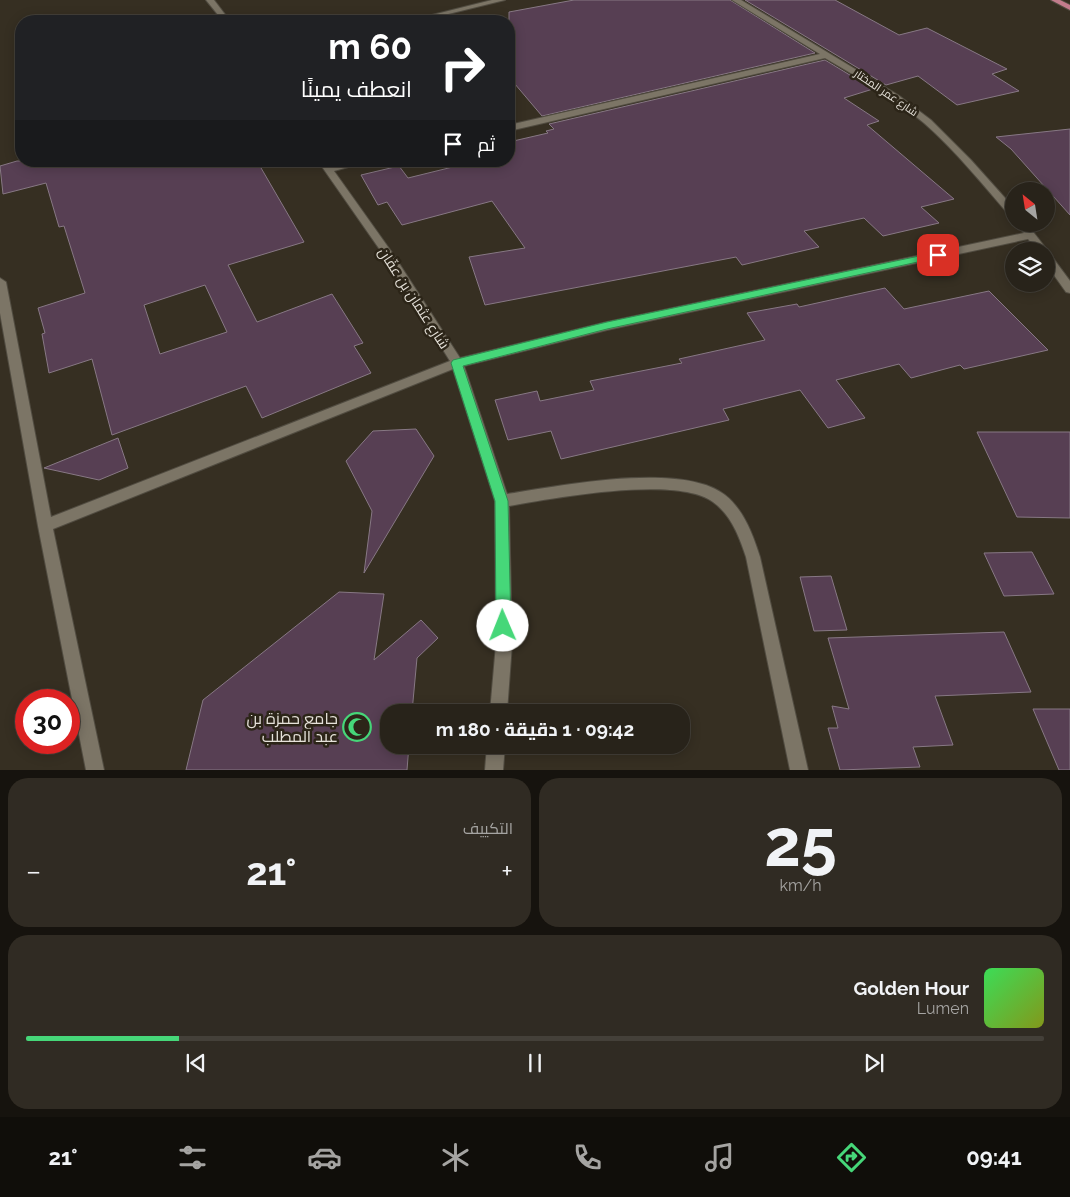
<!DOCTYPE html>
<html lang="ar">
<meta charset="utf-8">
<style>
body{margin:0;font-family:Raleway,Cairo,sans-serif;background:#302b23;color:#f1f3f6;direction:rtl;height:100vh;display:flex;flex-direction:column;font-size:19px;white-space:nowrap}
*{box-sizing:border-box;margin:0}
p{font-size:16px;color:#a5a4a2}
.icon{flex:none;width:28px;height:28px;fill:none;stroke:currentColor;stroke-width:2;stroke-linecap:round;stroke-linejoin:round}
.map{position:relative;height:770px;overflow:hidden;direction:ltr}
.panel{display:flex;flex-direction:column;gap:8px;padding:8px;background:#16130e;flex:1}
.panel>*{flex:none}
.top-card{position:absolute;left:15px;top:15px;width:500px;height:152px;border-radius:20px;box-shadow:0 2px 12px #0003,0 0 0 1px #444039;direction:rtl;background:#202124;color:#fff;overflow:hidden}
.needle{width:32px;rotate:330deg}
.controls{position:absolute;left:1005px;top:182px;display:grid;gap:10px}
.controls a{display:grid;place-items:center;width:50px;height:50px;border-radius:50%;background:#28231a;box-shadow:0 2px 12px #0003,0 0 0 1px #444039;font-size:25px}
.speed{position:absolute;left:15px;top:689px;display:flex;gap:10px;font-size:25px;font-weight:700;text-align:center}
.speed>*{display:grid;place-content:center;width:65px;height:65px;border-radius:50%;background:#28231a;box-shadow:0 2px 12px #0003,0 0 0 1px #444039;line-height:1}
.speed .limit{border:8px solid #d22;background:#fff;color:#111}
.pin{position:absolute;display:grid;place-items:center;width:42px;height:42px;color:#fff;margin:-21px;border-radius:10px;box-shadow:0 2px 8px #0006}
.me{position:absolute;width:55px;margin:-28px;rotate:359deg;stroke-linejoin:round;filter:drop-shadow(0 0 4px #0008)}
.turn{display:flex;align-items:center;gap:18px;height:105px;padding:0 20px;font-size:22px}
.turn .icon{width:65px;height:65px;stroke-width:2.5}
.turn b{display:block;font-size:35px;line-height:42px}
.then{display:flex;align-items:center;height:48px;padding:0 20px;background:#0003;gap:10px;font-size:19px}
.big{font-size:38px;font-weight:700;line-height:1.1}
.panel .widget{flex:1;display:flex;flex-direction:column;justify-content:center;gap:8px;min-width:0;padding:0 18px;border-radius:20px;background:#302b23}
.panel .dial{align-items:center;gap:0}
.dial b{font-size:65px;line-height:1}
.song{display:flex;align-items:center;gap:15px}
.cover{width:60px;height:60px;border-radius:8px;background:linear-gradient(135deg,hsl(130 70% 55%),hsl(70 70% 35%))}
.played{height:5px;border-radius:2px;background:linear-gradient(90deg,#46d779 15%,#444039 15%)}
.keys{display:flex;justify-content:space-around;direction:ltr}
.heat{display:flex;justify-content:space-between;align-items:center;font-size:28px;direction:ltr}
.panel .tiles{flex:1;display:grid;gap:8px;grid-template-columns:1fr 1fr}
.widget:last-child{grid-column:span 2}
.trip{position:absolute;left:380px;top:704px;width:310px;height:50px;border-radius:20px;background:#28231a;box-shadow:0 2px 12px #0003,0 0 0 1px #444039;font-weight:700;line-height:50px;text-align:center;direction:rtl}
.dock{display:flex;height:80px;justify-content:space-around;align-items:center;background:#100e0a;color:#a5a4a2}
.dock .icon{width:35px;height:35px}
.dock .selected{color:#46d779}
.dock b{font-size:22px;color:#f1f3f6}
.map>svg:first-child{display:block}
.building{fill:#573f53;stroke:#877884;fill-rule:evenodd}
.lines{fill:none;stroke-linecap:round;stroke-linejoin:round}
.minor-casing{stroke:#514c41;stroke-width:2}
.major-casing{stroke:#514c41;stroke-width:2}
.minor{fill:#7c7566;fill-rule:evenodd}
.major{fill:#c27c8c;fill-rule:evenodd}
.route{fill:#46d779;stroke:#2e8c4f}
.labels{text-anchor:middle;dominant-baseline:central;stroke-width:5;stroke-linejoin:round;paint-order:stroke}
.far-street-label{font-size:11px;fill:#e6e2da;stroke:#2c2518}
.street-label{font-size:14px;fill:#e6e2da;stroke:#2c2518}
.near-poi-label{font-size:16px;fill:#e6e2da;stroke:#2c2518;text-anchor:end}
</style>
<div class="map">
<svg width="1070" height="770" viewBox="0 0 1070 770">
<rect width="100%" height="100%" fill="#362f22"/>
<g class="building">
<path d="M 574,0 L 730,0 L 815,53 L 542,116 L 509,77 L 509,12 Z"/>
<path d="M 745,0 L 835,0 L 899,35 L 927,28 L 1007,69 L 992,74 L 1019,91 L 957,105 L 918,76 L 886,85 Z"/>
<path d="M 825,60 L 873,89 L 844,98 L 879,121 L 867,125 L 954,199 L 921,207 L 939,223 L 883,236 L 864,218 L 804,231 L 819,247 L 742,265 L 736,257 L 485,305 L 469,257 L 525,248 L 492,201 L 402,225 L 387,202 L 378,205 L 361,175 L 399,166 L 408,178 L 477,161 L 509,161 L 509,142 L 548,133 L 546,131 L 554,129 L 549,124 Z"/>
<path d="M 1070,129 L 1070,215 L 1011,149 L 996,137 Z"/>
<path d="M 17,161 L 257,161 L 304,242 L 228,265 L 257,322 L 332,294 L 363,343 L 354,346 L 371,373 L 262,418 L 246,386 L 112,435 L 92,359 L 49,373 L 42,334 L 45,333 L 38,308 L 85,293 L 64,226 L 59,227 L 46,183 L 3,194 L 0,166 ZM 205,285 L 227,332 L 160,354 L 144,305 Z"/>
<path d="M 885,288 L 904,309 L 989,291 L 1048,350 L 964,369 L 960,365 L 911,378 L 899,364 L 836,380 L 865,418 L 828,428 L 800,390 L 723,409 L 729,420 L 561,459 L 551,431 L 508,440 L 495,400 L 537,391 L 540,401 L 594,390 L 590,381 L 682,363 L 679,359 L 765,340 L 747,313 L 797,304 L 799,307 Z"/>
<path d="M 416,429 L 434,456 L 364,573 L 372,511 L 346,461 L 373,431 Z"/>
<path d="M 977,432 L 1070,432 L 1070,518 L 1017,517 Z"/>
<path d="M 118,438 L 128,468 L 99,480 L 44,468 Z"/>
<path d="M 1032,552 L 1054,594 L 1004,596 L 984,553 Z"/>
<path d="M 831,576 L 847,630 L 814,631 L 800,577 Z"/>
<path d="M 339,592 L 384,594 L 374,660 L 421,620 L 438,638 L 417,658 L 412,712 L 389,712 L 389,745 L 409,745 L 407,770 L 186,770 L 203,700 Z"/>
<path d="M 1004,632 L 1031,692 L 935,696 L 953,745 L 913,747 L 920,767 L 840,770 L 828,728 L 838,728 L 832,706 L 849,709 L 828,638 Z"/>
<path d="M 1033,709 L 1070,709 L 1070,770 L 1059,770 Z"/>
</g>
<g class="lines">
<defs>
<g id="minor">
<path d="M 206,0 L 214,0 L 230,21 L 223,21 Z"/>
<path d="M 492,0 L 505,0 L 420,21 L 408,21 Z"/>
<path d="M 732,0 L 741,0 L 898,95 L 931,120 L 971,160 L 1014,208 L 1014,217 L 1010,216 C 983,185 956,151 924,123 C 894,98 859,78 825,58 L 509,131 L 509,125 L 820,54 Z"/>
<path d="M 318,161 L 327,161 L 331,167 L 353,161 L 370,161 L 334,171 L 393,254 L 460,358 L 607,322 L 1024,233 L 1017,224 L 1027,224 L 1048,251 L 1047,253 L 1050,254 L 1070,281 L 1070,293 L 1066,292 L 1046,264 L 1046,251 L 1038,251 L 1028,239 L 607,330 L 464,366 L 507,494 C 558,486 683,461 725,495 C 744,510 753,535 760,557 L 808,770 L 790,770 L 746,557 C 739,536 731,515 713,502 C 677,475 554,498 509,506 L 512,644 L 507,712 L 490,712 L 496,644 L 495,501 L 453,369 L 53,529 L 104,770 L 86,770 L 38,526 L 0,313 L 0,278 L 6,282 L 51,517 L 450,361 L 385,257 Z"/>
<path d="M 487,745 L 505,745 L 503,770 L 485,770 Z"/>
</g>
<path id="major" d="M 1051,0 L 1060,0 L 1070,5 L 1070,10 Z"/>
</defs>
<use href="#minor" class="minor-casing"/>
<use href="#major" class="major-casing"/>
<use href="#minor" class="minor"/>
<use href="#major" class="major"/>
</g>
<path class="route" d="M 938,252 L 942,255 L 941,257 L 607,329 L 463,366 L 508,501 L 511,626 L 509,631 L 503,633 L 498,631 L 496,626 L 495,501 L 451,363 L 453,360 L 607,322 Z"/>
<defs>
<symbol id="mosque-ring" viewBox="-11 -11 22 22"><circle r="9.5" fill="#2c2518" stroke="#46d779" stroke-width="1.5"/><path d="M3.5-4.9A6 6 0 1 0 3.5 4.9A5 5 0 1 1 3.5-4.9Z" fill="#46d779"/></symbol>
</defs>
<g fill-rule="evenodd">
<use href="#mosque-ring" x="341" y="711" width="32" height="32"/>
</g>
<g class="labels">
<g class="far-street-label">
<text transform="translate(886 93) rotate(34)">شارع عمر المختار</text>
</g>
<g class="street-label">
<text transform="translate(414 298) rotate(57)">شارع عثمان بن عفّان</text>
</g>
<g class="near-poi-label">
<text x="338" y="718">جامع حمزة بن<tspan x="338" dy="18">عبد المطلب</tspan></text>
</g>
</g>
</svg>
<div class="controls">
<a><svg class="needle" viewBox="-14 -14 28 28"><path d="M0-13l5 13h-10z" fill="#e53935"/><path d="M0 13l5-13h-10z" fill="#a5a4a2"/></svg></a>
<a><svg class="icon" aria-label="layers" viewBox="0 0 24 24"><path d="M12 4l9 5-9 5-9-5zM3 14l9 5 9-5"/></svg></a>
</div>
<div class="speed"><div class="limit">30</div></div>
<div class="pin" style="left:938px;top:255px;background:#d93025"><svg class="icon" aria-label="arrive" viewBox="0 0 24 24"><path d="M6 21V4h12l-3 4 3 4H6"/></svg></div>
<svg class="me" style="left:503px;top:626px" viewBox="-20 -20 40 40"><circle r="19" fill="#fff"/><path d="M0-13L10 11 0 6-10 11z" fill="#46d779"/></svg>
<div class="trip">09:42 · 1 دقيقة · 180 m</div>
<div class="top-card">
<div class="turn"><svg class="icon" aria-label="right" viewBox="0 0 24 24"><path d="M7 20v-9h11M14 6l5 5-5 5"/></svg><div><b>60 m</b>انعطف يمينًا</div></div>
<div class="then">ثم<svg class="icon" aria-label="arrive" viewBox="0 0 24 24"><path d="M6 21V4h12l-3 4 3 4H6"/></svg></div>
</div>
</div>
<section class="panel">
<div class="tiles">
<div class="widget dial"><b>25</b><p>km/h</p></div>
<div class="widget"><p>التكييف</p>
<div class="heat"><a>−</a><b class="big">21°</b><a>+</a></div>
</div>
<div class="widget">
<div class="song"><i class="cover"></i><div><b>Golden Hour</b><p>Lumen</p></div></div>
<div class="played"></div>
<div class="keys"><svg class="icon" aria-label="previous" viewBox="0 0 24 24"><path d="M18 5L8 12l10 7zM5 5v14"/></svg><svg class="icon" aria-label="pause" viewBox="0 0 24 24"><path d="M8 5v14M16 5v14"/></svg><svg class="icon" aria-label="next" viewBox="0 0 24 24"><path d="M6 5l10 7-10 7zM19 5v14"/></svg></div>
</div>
</div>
</section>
<nav class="dock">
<b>09:41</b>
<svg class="icon selected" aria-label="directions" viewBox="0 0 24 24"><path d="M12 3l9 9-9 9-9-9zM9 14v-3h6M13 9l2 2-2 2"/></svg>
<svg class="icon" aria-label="music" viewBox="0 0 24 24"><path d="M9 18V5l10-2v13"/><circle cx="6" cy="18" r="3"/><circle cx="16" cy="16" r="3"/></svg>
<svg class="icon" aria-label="phone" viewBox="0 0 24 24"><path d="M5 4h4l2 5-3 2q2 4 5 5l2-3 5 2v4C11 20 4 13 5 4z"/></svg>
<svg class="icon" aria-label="climate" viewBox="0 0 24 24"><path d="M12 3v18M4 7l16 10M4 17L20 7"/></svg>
<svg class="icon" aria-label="car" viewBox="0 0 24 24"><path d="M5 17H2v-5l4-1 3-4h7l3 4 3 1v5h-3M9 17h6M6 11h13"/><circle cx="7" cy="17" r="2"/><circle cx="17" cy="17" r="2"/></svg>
<svg class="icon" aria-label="filters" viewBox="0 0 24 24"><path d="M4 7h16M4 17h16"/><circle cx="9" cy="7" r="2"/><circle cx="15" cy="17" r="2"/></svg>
<b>21°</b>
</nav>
